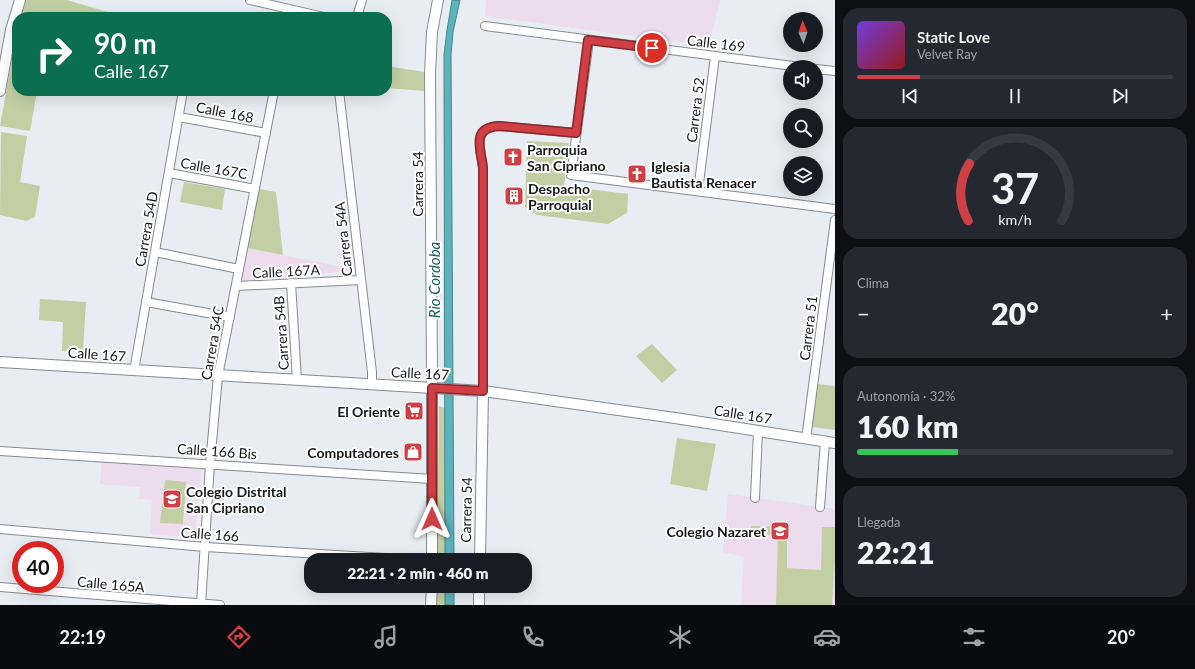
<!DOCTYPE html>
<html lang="es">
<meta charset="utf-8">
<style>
body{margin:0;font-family:Lato,sans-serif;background:#242831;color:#f1f3f6;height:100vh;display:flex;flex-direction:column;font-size:15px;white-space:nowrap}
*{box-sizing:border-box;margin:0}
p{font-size:13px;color:#9ea1a6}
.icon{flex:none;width:22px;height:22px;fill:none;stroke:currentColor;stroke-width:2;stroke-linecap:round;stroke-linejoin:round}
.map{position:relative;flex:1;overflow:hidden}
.drawer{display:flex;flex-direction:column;gap:8px;padding:8px;background:#0d0f14;width:360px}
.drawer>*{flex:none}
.hud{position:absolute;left:12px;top:12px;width:380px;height:84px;border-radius:16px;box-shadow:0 4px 16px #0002;background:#0b6e4f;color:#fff;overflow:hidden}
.needle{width:26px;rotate:358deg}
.controls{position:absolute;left:783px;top:12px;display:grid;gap:8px}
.controls a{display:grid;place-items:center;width:40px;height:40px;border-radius:50%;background:#171b24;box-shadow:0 4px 16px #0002;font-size:20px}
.speed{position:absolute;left:12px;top:541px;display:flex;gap:8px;font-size:20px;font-weight:700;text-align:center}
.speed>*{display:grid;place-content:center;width:52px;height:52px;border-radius:50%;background:#171b24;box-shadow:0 4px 16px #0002;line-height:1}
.speed .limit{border:6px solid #d22;background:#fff;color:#111}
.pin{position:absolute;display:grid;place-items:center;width:34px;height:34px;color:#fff;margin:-17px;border:2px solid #fff;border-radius:50%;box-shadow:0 1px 4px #0007}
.me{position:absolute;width:44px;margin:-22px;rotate:0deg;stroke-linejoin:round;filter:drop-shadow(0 0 3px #0008)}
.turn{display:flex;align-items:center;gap:14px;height:84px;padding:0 16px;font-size:18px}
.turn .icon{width:52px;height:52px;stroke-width:2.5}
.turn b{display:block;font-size:28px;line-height:34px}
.big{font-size:30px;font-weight:800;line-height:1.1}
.drawer .widget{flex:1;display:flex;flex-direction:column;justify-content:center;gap:6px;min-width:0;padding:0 14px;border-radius:16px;background:#242831}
.drawer .dial{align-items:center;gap:0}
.dial svg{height:104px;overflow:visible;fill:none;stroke:#363941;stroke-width:7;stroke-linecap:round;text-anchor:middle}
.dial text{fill:#f1f3f6;stroke:none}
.song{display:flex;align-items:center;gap:12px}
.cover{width:48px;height:48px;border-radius:6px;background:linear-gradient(135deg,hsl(260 70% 55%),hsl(0 70% 35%))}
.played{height:4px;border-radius:2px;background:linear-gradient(90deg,#cf3f44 20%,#363941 20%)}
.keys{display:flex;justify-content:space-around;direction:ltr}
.heat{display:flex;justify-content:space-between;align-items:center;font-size:22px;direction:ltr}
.charge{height:6px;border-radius:3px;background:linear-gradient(90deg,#34c759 32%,#363941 0)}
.trip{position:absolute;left:304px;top:553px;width:228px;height:40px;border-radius:16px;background:#171b24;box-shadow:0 4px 16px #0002;font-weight:800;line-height:40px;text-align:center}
.tab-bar{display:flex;height:64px;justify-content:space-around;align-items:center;background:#090b0e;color:#9ea1a6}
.tab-bar .icon{width:28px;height:28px}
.tab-bar .on{color:#cf3f44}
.tab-bar b{font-size:18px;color:#f1f3f6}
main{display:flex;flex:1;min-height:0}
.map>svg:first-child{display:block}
.education{fill:#ecdcee}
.green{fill:#c2cfa3}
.water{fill:#5cb3bb;stroke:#47848a}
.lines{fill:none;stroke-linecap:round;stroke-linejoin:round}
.minor-casing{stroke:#868a90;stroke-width:10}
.tertiary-casing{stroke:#868a90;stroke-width:12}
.minor{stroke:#fff;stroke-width:8}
.tertiary{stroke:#fff;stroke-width:10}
.route-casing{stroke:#87292c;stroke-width:10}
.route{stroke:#cf3f44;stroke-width:7}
.labels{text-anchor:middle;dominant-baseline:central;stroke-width:4;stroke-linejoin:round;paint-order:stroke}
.street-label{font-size:14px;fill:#161719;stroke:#fff}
.poi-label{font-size:14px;font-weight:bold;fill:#161719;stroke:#fff;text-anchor:start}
.water-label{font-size:15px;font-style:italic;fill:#176066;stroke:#fff}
</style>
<main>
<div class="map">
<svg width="835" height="605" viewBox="0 0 835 605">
<rect width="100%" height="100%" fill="#e8ecf3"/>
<g class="education">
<path d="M 486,0 L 720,0 L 709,46 L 485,16 Z"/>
<path d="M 247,248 L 348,268 L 349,271 L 244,280 L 242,278 L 241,275 Z"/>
<path d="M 102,460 L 201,469 L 195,538 L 150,534 L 152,500 L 139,499 L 140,487 L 100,484 Z"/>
<path d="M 728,494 L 835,509 L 835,605 L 741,605 L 744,557 L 723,552 Z"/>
</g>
<g class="green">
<path d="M 24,0 L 67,0 L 124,17 L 20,17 Z"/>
<path d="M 16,37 L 17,37 L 17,91 L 37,91 L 30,131 L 0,126 Z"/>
<path d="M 387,66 L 424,72 L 424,91 L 387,88 Z"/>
<path d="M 1,132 L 27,136 L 20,182 L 40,186 L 35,217 L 26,221 L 0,215 Z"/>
<path d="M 527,141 L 569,143 L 564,186 L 628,194 L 627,213 L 608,224 L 537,215 L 525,207 Z"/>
<path d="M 184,182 L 225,189 L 222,210 L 180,202 Z"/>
<path d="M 259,189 L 276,192 L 283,255 L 247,248 Z"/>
<path d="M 40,299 L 86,302 L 83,352 L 62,351 L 63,322 L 39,320 Z"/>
<path d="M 652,344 L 677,370 L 662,383 L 636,356 Z"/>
<path d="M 818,384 L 835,386 L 835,430 L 812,427 Z"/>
<path d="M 439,406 L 445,408 L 445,560 L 437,560 Z"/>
<path d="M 677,438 L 716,444 L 707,491 L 670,484 Z"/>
<path d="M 165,480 L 186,482 L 183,524 L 160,523 Z"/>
<path d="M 751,526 L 787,527 L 787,568 L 821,570 L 822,527 L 835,527 L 835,557 L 832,605 L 776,605 L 778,535 L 751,534 Z"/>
<rect x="436" y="586" width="9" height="19"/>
</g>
<g class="water">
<path d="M 452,0 L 460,0 L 453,32 L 451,55 L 454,560 L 445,560 L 444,55 L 447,30 Z"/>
<rect x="445" y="586" width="9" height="19"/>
</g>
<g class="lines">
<defs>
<g id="minor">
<path d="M 250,0 L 324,17"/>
<path d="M 357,17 L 362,0"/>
<path d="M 485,26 L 801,67"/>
<path d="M 589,40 L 571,175 L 835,209"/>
<path d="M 816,69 L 835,71"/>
<path d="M 339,91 L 372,372 L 372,385"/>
<path d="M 179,117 L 266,133"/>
<path d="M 169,173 L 255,189"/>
<path d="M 698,191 L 715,56"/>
<path d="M 155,252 L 239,269"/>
<path d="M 291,283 L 297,380"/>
<path d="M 236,286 L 361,280"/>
<path d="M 146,302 L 230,317"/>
<path d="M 134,371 L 183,91"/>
<path d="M 483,391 L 483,168 C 481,149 471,127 500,126 L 576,133"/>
<path d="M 806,439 L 835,220"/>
<path d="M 0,451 L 432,479"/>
<path d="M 755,498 L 758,431"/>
<path d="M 820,507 L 825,441"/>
<path d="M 0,529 L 205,547 L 419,560"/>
<path d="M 0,587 L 220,605"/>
<path d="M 201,604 L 210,464 L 218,376 L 274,91"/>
</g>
<g id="tertiary">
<path d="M 0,91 L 11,30 L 20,0"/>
<path d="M 0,362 L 483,391 L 675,418 L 835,443"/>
<path d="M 432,560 L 432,375 L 430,74 L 432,32 L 438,0"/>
<path d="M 480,560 L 483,391"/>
<path d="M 431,605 L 432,586"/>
<path d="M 479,605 L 479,586"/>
</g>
</defs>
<use href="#minor" class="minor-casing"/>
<use href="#tertiary" class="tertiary-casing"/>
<use href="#minor" class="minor"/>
<use href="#tertiary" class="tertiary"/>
</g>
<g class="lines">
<defs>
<path id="route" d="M 432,519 L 432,388 L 483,391 L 483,168 C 481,149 470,127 500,126 L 576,133 L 588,40 L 652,48"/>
</defs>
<use href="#route" class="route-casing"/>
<use href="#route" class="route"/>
</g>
<defs>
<symbol id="church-square" viewBox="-11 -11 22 22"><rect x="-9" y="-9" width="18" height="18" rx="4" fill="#cf3f44" stroke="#fff"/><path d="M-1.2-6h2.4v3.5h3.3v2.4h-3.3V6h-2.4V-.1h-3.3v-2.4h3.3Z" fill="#fff"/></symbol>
<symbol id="building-square" viewBox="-11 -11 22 22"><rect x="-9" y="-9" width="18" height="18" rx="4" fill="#cf3f44" stroke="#fff"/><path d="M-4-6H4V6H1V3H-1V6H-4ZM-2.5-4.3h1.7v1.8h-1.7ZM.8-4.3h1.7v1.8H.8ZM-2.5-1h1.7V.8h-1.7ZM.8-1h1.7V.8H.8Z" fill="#fff"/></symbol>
<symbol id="supermarket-square" viewBox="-11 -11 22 22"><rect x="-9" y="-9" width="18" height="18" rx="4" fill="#cf3f44" stroke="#fff"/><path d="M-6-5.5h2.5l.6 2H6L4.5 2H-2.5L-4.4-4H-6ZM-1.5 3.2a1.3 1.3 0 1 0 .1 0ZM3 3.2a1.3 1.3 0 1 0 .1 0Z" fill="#fff"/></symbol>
<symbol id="shop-square" viewBox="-11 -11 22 22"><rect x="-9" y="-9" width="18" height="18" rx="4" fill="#cf3f44" stroke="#fff"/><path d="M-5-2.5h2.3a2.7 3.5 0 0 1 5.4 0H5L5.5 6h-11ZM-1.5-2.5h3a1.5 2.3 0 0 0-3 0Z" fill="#fff"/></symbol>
<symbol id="school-square" viewBox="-11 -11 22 22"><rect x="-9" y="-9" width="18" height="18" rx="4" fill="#cf3f44" stroke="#fff"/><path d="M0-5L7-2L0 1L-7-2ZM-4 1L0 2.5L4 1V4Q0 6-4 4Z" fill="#fff"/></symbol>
</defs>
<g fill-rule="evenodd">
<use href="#church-square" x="502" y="146" width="22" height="22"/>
<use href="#church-square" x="626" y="163" width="22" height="22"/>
<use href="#building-square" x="503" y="185" width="22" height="22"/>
<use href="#supermarket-square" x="403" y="400" width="22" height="22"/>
<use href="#shop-square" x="402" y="441" width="22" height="22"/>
<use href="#school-square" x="161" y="488" width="22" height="22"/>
<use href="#school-square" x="769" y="520" width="22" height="22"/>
</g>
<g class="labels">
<g class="street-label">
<text transform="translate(716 43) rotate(7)">Calle 169</text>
<text transform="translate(695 110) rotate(-83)">Carrera 52</text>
<text transform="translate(225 112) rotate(11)">Calle 168</text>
<text transform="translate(214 168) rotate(10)">Calle 167C</text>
<text transform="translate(417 184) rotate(-90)">Carrera 54</text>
<text transform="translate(146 229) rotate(-80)">Carrera 54D</text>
<text transform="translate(343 239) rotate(-96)">Carrera 54A</text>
<text transform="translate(286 271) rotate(-3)">Calle 167A</text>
<text transform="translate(808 328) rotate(-83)">Carrera 51</text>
<text transform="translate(281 333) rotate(-94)">Carrera 54B</text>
<text transform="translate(212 343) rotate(-80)">Carrera 54C</text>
<text transform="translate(97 354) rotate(4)">Calle 167</text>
<text transform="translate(420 373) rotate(3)">Calle 167</text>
<text transform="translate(743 414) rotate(9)">Calle 167</text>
<text transform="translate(217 451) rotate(4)">Calle 166 Bis</text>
<text transform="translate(466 510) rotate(-89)">Carrera 54</text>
<text transform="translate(210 534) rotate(4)">Calle 166</text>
<text transform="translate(111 584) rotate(5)">Calle 165A</text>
</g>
<g class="poi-label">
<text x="527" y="149">Parroquia<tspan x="527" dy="16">San Cipriano</tspan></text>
<text x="651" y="166">Iglesia<tspan x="651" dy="16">Bautista Renacer</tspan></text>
<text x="528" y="188">Despacho<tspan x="528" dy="16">Parroquial</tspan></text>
<text x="400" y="411" text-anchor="end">El Oriente</text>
<text x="399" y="452" text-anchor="end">Computadores</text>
<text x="186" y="491">Colegio Distrital<tspan x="186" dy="16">San Cipriano</tspan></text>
<text x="766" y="531" text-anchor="end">Colegio Nazaret</text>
</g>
<g class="water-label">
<text transform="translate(434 280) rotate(-90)">Rio Cordoba</text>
</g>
</g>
</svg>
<div class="controls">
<a><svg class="needle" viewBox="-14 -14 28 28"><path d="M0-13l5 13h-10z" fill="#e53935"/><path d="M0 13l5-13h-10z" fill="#9ea1a6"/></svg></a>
<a><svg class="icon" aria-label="sound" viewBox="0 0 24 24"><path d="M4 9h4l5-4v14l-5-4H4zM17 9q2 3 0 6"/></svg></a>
<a><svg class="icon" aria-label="search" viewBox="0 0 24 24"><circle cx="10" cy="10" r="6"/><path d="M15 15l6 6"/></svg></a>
<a><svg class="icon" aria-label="layers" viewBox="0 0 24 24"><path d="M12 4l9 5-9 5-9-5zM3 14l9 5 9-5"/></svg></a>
</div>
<div class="speed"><div class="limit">40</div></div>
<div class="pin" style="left:652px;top:48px;background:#d93025"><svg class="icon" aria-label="arrive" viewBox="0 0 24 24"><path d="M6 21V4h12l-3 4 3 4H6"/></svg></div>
<svg class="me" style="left:432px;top:519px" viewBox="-20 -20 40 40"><path d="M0-17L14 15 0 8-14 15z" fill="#cf3f44" stroke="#fff" stroke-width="4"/></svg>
<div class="trip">22:21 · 2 min · 460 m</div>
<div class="hud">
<div class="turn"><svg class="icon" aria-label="right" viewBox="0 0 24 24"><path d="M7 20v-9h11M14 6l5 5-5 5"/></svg><div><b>90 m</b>Calle 167</div></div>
</div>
</div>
<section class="drawer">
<div class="widget">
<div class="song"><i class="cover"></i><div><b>Static Love</b><p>Velvet Ray</p></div></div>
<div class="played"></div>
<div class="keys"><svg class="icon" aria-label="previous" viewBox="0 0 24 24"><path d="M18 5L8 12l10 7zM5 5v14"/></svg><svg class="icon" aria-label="pause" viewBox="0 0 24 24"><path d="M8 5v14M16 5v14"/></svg><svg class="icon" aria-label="next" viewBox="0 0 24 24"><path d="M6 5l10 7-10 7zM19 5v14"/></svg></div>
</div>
<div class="widget dial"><svg viewBox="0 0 100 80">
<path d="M14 69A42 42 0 1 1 86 69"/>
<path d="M14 69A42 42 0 0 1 15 25" stroke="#cf3f44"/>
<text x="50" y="56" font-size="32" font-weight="700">37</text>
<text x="50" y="72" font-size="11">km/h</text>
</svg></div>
<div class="widget"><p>Clima</p>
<div class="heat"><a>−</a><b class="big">20°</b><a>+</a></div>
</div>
<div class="widget"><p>Autonomía · 32%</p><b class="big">160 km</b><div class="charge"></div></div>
<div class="widget"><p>Llegada</p><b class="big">22:21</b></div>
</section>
</main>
<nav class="tab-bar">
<b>22:19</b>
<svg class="icon on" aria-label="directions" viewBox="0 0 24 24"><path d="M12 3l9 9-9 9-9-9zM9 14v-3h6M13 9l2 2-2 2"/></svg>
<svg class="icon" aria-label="music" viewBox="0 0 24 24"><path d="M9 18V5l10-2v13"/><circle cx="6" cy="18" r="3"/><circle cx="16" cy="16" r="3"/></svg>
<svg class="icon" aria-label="phone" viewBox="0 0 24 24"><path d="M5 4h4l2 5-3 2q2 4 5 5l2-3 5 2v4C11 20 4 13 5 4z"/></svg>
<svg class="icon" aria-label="climate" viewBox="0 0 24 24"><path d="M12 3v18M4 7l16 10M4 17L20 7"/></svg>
<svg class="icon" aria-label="car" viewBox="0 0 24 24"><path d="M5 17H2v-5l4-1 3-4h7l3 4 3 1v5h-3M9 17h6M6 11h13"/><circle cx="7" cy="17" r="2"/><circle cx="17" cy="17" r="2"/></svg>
<svg class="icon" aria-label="filters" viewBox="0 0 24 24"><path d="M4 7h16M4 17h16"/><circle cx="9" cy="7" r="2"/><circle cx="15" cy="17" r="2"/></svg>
<b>20°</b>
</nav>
